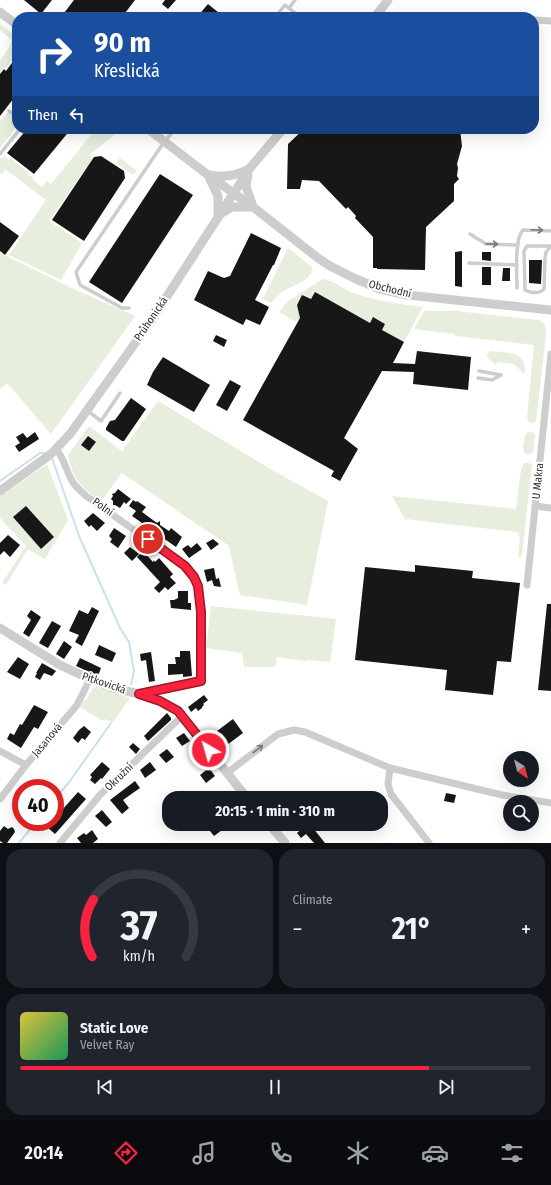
<!DOCTYPE html>
<meta charset="utf-8">
<style>
body{margin:0;font-family:"Fira Sans Condensed",sans-serif;background:#20242c;color:#f1f3f6;height:100vh;display:flex;flex-direction:column;font-size:15px;white-space:nowrap}
*{box-sizing:border-box;margin:0}
p{font-size:13px;color:#9ea1a6}
.icon{flex:none;width:22px;height:22px;fill:none;stroke:currentColor;stroke-width:2;stroke-linecap:round;stroke-linejoin:round}
.map{position:relative;height:843px;overflow:hidden}
.side{display:flex;flex-direction:column;gap:6px;padding:6px;background:#0d0f14;flex:1}
.side>*{flex:none}
.banner{position:absolute;left:12px;top:12px;width:527px;height:122px;border-radius:16px;box-shadow:0 4px 16px #0002;background:#1a4fa0;color:#fff;overflow:hidden}
.needle{width:26px;rotate:144deg}
.buttons{position:absolute;left:503px;top:751px;display:grid;gap:8px}
.buttons a{display:grid;place-items:center;width:36px;height:36px;border-radius:50%;background:#171b24;box-shadow:0 4px 16px #0002;font-size:20px}
.speed{position:absolute;left:12px;top:779px;display:flex;gap:8px;font-size:20px;font-weight:700;text-align:center}
.speed>*{display:grid;place-content:center;width:52px;height:52px;border-radius:50%;background:#171b24;box-shadow:0 4px 16px #0002;line-height:1}
.speed .limit{border:6px solid #d22;background:#fff;color:#111}
.pin{position:absolute;display:grid;place-items:center;width:34px;height:34px;color:#fff;margin:-17px;border:2px solid #fff;border-radius:50%;box-shadow:0 1px 4px #0007}
.me{position:absolute;width:44px;margin:-22px;rotate:322deg;stroke-linejoin:round;filter:drop-shadow(0 0 3px #0008)}
.turn{display:flex;align-items:center;gap:14px;height:84px;padding:0 16px;font-size:18px}
.turn .icon{width:52px;height:52px;stroke-width:2.5}
.turn b{display:block;font-size:28px;line-height:34px}
.then{display:flex;align-items:center;height:38px;padding:0 16px;background:#0003;gap:8px;font-size:15px}
.big{font-size:30px;font-weight:700;line-height:1.1}
.side .tile{flex:1;display:flex;flex-direction:column;justify-content:center;gap:6px;min-width:0;padding:0 14px;border-radius:16px;background:#20242c}
.side .dial{align-items:center;gap:0}
.dial svg{height:104px;overflow:visible;fill:none;stroke:#363941;stroke-width:7;stroke-linecap:round;text-anchor:middle}
.dial text{fill:#f1f3f6;stroke:none}
.song{display:flex;align-items:center;gap:12px}
.cover{width:48px;height:48px;border-radius:6px;background:linear-gradient(135deg,hsl(50 70% 55%),hsl(150 70% 35%))}
.played{height:4px;border-radius:2px;background:linear-gradient(90deg,#f7233e 80%,#363941 80%)}
.keys{display:flex;justify-content:space-around;direction:ltr}
.heat{display:flex;justify-content:space-between;align-items:center;font-size:22px;direction:ltr}
.side .tiles{flex:1;display:grid;gap:6px;grid-template-columns:1fr 1fr}
.tile:last-child{grid-column:span 2}
.trip{position:absolute;left:162px;top:791px;width:226px;height:40px;border-radius:16px;background:#171b24;box-shadow:0 4px 16px #0002;font-weight:700;line-height:40px;text-align:center}
.dock{display:flex;height:64px;justify-content:space-around;align-items:center;background:#090b0e;color:#9ea1a6}
.dock .icon{width:28px;height:28px}
.dock .current{color:#f7233e}
.dock b{font-size:18px;color:#f1f3f6}
.map>svg:first-child{display:block}
.green{fill:#e7eedd}
.lines{fill:none;stroke-linecap:round;stroke-linejoin:round}
.stream{stroke:#c8e2f0;stroke-width:2}
.building{fill:#171717}
.service{stroke:#cdcdcd;stroke-width:3.5}
.minor{stroke:#cdcdcd;stroke-width:7}
.tertiary{stroke:#cdcdcd;stroke-width:9}
.oneway{stroke:#777}
.route-casing{stroke:#a11728;stroke-width:10}
.route{stroke:#f7233e;stroke-width:7}
.labels{text-anchor:middle;dominant-baseline:central;stroke-width:4;stroke-linejoin:round;paint-order:stroke}
.street-label{font-size:11px;fill:#303030;stroke:#fff}
</style>
<div class="map">
<svg width="551" height="843" viewBox="0 0 551 843">
<rect width="100%" height="100%" fill="#fff"/>
<g class="green">
<path d="M 0,24 L 17,37 L 17,50 L 14,54 L 15,56 L 6,68 L 4,67 L 0,73 L 0,60 L 8,49 L 12,40 L 0,30 Z"/>
<path d="M 8,112 L 16,121 C 16,132 7,139 0,148 L 0,121 Z"/>
<path d="M 96,129 L 122,129 L 90,154 L 92,160 L 49,221 L 82,243 L 61,280 L 9,255 L 46,200 L 5,169 L 3,173 L 0,173 L 0,159 L 4,156 L 9,160 L 11,158 L 29,173 L 28,174 L 34,179 L 33,180 L 42,187 L 47,181 L 51,184 Z"/>
<path d="M 120,158 L 136,170 L 136,173 L 132,174 L 116,163 Z"/>
<path d="M 288,248 L 312,267 C 312,282 293,284 282,292 C 278,295 275,299 271,303 L 263,299 Z"/>
<path d="M 0,253 L 74,289 L 135,316 L 51,434 L 7,383 L 0,389 Z"/>
<path d="M 323,279 C 335,281 344,290 356,294 C 378,301 400,304 423,307 L 404,342 L 382,330 L 385,324 L 374,317 L 370,323 L 315,292 L 311,299 L 302,295 L 297,305 L 299,313 L 302,315 L 299,321 L 296,319 L 296,322 L 279,312 L 288,301 Z"/>
<path d="M 424,311 L 457,311 L 538,320 C 545,321 546,328 546,335 L 536,422 L 530,423 L 528,421 L 527,416 L 534,345 L 455,336 L 455,334 L 414,329 Z"/>
<path d="M 490,351 C 506,353 527,350 525,373 L 523,373 L 514,364 L 499,362 L 495,365 L 486,355 Z"/>
<path d="M 158,401 L 272,470 L 328,501 L 307,605 L 240,595 L 229,546 L 122,473 L 101,501 C 81,488 73,479 68,455 L 89,426 L 123,452 L 124,448 Z"/>
<path d="M 530,431 L 535,434 L 533,453 L 528,455 L 524,452 L 523,447 L 525,435 Z"/>
<path d="M 524,463 L 528,463 L 532,464 L 522,556 L 518,557 L 520,538 L 517,532 L 405,519 L 392,496 L 516,509 L 521,469 Z"/>
<path d="M 47,464 L 68,520 L 45,559 L 28,549 L 6,585 L 2,583 L 26,546 L 0,518 L 0,497 Z"/>
<path d="M 211,606 L 336,619 L 330,662 L 308,660 L 305,661 L 277,657 L 275,667 L 244,667 L 242,653 L 206,648 Z"/>
<path d="M 96,687 L 130,698 L 113,722 L 104,719 L 103,721 L 80,707 L 85,699 L 87,699 L 92,689 Z"/>
</g>
<g class="lines">
<g class="stream">
<path d="M 52,458 L 79,536 L 120,628 L 129,642 L 134,671 L 131,684"/>
<path d="M 0,481 L 40,453 L 46,453"/>
<path d="M 55,799 L 70,781 L 111,723"/>
<path d="M 19,843 L 36,822"/>
</g>
</g>
<g class="building">
<path d="M 24,0 L 52,0 L 41,14 Z"/>
<path d="M 74,0 L 135,0 L 122,17 L 101,17 L 97,14 L 95,17 L 61,17 Z"/>
<path d="M 165,0 L 176,0 L 168,9 L 162,4 Z"/>
<path d="M 208,4 L 224,17 L 197,17 Z"/>
<path d="M 17,56 L 17,94 L 0,116 L 0,74 L 4,69 L 6,71 Z"/>
<path d="M 27,129 L 71,129 L 34,174 L 7,153 Z"/>
<path d="M 304,129 L 460,129 L 462,146 L 457,164 L 458,168 L 457,176 L 459,179 L 454,184 L 454,201 L 426,227 L 425,270 L 377,269 L 377,268 L 373,268 L 373,237 L 355,218 L 356,216 L 348,207 L 346,209 L 319,181 L 302,180 L 300,189 L 287,189 L 288,144 Z"/>
<path d="M 101,156 L 124,171 L 125,178 L 84,241 L 52,220 L 94,157 Z"/>
<path d="M 160,174 L 193,195 L 122,303 L 89,282 Z"/>
<path d="M 0,222 L 19,236 L 5,255 L 0,251 Z"/>
<path d="M 251,233 L 281,248 L 274,265 L 273,265 L 255,300 L 269,307 L 260,325 L 246,319 L 243,325 L 194,300 L 208,271 L 224,278 L 230,276 Z"/>
<path d="M 462,251 L 462,287 L 455,286 L 455,252 Z"/>
<path d="M 482,252 L 491,252 L 491,261 L 482,260 Z"/>
<path d="M 529,260 L 542,260 L 541,284 L 529,283 Z"/>
<rect x="482" y="267" width="9" height="18"/>
<path d="M 503,268 L 510,268 L 510,281 L 502,281 Z"/>
<path d="M 315,292 L 370,323 L 373,317 L 385,324 L 382,330 L 404,342 L 393,363 L 415,364 L 417,351 L 471,357 L 468,390 L 413,384 L 414,372 L 382,371 L 344,438 L 358,449 L 340,481 L 331,476 L 334,471 L 243,420 L 300,318 L 297,305 L 302,295 L 311,299 Z"/>
<path d="M 216,335 L 227,340 L 224,347 L 213,341 Z"/>
<path d="M 163,357 L 210,385 L 194,412 L 147,385 L 153,372 Z"/>
<path d="M 230,380 L 241,386 L 227,411 L 216,405 Z"/>
<path d="M 131,398 L 146,409 L 124,441 L 122,441 L 106,430 L 106,428 L 110,421 L 115,420 Z"/>
<path d="M 35,432 L 39,439 L 19,452 L 15,446 L 20,443 L 16,437 L 23,433 L 27,438 Z"/>
<path d="M 88,436 L 96,442 L 89,451 L 81,445 Z"/>
<path d="M 118,489 L 131,499 L 126,504 L 124,502 L 120,508 L 115,505 L 113,505 L 113,501 L 111,499 L 113,496 L 112,494 L 115,493 Z"/>
<path d="M 133,500 L 136,502 L 137,501 L 146,507 L 142,512 L 157,523 L 160,521 L 160,525 L 169,531 L 171,528 L 182,537 L 176,547 L 132,516 L 136,511 L 129,506 Z"/>
<path d="M 26,506 L 54,537 L 41,549 L 13,517 Z"/>
<path d="M 93,513 L 105,523 L 97,531 L 91,525 L 89,527 L 84,521 Z"/>
<path d="M 114,528 L 126,536 L 118,548 L 110,542 L 112,539 L 109,536 Z"/>
<path d="M 8,535 L 20,545 L 10,557 L 4,551 L 0,555 L 0,543 Z"/>
<path d="M 213,539 L 219,544 L 211,550 L 206,543 Z"/>
<path d="M 197,543 L 202,549 L 189,558 L 182,549 L 188,545 L 191,548 Z"/>
<path d="M 130,547 L 139,554 L 132,561 L 124,553 Z"/>
<path d="M 143,551 L 153,562 L 154,560 L 155,562 L 159,558 L 173,574 L 170,577 L 176,583 L 168,590 L 165,587 L 159,593 L 154,588 L 160,582 L 137,557 Z"/>
<path d="M 415,565 L 473,571 L 472,578 L 520,583 L 511,662 L 497,661 L 493,695 L 445,690 L 447,670 L 355,660 L 365,567 L 415,572 Z"/>
<path d="M 214,568 L 216,579 L 219,578 L 221,587 L 214,586 L 212,580 L 207,582 L 204,570 Z"/>
<path d="M 178,591 L 188,591 L 188,603 L 191,603 L 191,610 L 171,608 L 170,600 L 174,600 L 178,598 Z"/>
<path d="M 547,604 L 551,604 L 551,691 L 538,690 Z"/>
<path d="M 92,607 L 99,611 L 82,646 L 75,642 L 79,635 L 69,631 L 79,610 L 88,614 Z"/>
<path d="M 31,610 L 41,617 L 29,637 L 23,633 L 31,620 L 27,616 Z"/>
<path d="M 52,621 L 61,626 L 48,648 L 46,647 L 39,643 Z"/>
<path d="M 64,641 L 72,647 L 64,659 L 56,654 Z"/>
<path d="M 99,645 L 116,653 L 112,662 L 95,655 Z"/>
<path d="M 180,651 L 190,651 L 192,676 L 183,677 L 183,674 L 168,675 L 168,664 L 176,664 L 175,657 L 180,657 Z"/>
<path d="M 151,652 L 155,681 L 149,682 L 146,660 L 141,661 L 140,654 Z"/>
<path d="M 18,657 L 29,664 L 20,679 L 7,672 Z"/>
<path d="M 80,658 L 101,668 L 98,676 L 76,666 Z"/>
<path d="M 42,663 L 56,671 L 52,676 L 44,673 L 40,680 L 35,677 L 37,673 L 36,673 Z"/>
<path d="M 204,695 L 208,700 L 203,704 L 204,705 L 202,707 L 202,708 L 198,711 L 196,708 L 191,712 L 188,707 Z"/>
<path d="M 34,705 L 48,712 L 38,729 L 34,727 L 21,748 L 7,739 L 10,733 L 14,735 L 20,724 L 22,725 Z"/>
<path d="M 167,713 L 171,718 L 171,720 L 148,741 L 144,736 Z"/>
<path d="M 233,719 L 243,733 L 227,745 L 217,731 Z"/>
<path d="M 84,726 L 91,732 L 85,740 L 82,738 L 78,743 L 73,738 L 79,730 Z"/>
<path d="M 184,733 L 190,741 L 182,746 L 176,738 Z"/>
<path d="M 133,743 L 140,749 L 136,754 L 129,747 Z"/>
<path d="M 167,749 L 174,757 L 166,763 L 159,755 Z"/>
<path d="M 102,762 L 110,769 L 102,779 L 101,778 L 95,784 L 90,780 L 92,777 L 90,775 Z"/>
<path d="M 150,762 L 156,770 L 145,778 L 140,770 Z"/>
<path d="M 209,768 L 215,776 L 206,783 L 200,775 Z"/>
<path d="M 135,781 L 140,788 L 123,800 L 129,808 L 122,814 L 110,800 Z"/>
<path d="M 78,792 L 86,799 L 55,834 L 47,827 L 51,822 L 55,822 L 55,818 Z"/>
<path d="M 446,793 L 456,795 L 454,803 L 444,801 Z"/>
<path d="M 102,810 L 112,822 L 106,827 L 95,816 Z"/>
<path d="M 219,824 L 230,824 L 214,836 L 210,831 Z"/>
<path d="M 304,824 L 318,824 L 313,828 L 325,843 L 314,843 L 306,834 L 301,838 L 297,833 L 302,829 L 300,827 Z"/>
<path d="M 4,826 L 8,829 L 12,827 L 14,829 L 15,832 L 7,843 L 3,843 L 0,841 L 0,831 Z"/>
<path d="M 92,830 L 98,839 L 93,843 L 81,843 L 77,838 L 84,833 L 86,835 Z"/>
</g>
<g class="lines">
<g class="service">
<path d="M 289,8 L 295,0"/>
<path d="M 275,17 L 285,5 L 300,17"/>
<path d="M 9,111 L 17,117"/>
<path d="M 0,154 L 20,129"/>
<path d="M 470,234 L 486,244 L 518,245"/>
<path d="M 527,246 L 551,246 L 546,252 L 545,258 L 544,289 C 540,294 530,293 525,290 L 524,251 Z"/>
<path d="M 469,263 L 517,265"/>
<path d="M 517,288 C 517,275 514,239 523,230 L 551,231"/>
<path d="M 129,308 L 122,308 L 80,285 L 76,272 L 164,142 L 175,129"/>
<path d="M 479,371 L 501,375"/>
<path d="M 478,378 L 492,380 L 501,375"/>
<path d="M 88,411 L 101,421 L 120,393"/>
</g>
<g class="minor">
<path d="M 534,20 L 551,21"/>
<path d="M 56,449 C 65,460 65,468 71,479 C 74,486 80,490 86,496 L 185,566 C 188,570 192,574 195,578 C 206,602 201,654 201,681 L 139,694"/>
<path d="M 535,506 L 551,508"/>
<path d="M 527,585 L 551,354"/>
<path d="M 0,751 L 26,765"/>
<path d="M 390,768 L 388,784 L 391,794 L 429,843"/>
<path d="M 227,773 L 278,734 L 294,730 L 305,732 L 390,768 L 502,795 L 551,803"/>
<path d="M 0,799 L 26,765 L 77,705 L 90,679"/>
<path d="M 60,843 L 100,795 L 182,716"/>
</g>
<g class="tertiary">
<path d="M 0,12 L 17,25"/>
<path d="M 375,17 L 388,0"/>
<path d="M 148,129 L 208,175 L 253,207 L 318,258 L 330,266 L 356,279 L 380,289 L 407,295 L 551,310"/>
<path d="M 209,175 C 224,178 236,176 249,169"/>
<path d="M 248,175 L 246,186 L 253,207"/>
<path d="M 209,177 L 218,196 L 218,214"/>
<path d="M 222,213 L 232,207 L 251,207"/>
<path d="M 0,491 L 51,454 L 70,434 L 151,321 L 250,168 L 283,129"/>
<path d="M 0,628 L 60,665 L 90,679 L 113,688 L 139,694 L 160,701 L 178,711 L 247,798"/>
<path d="M 269,824 L 285,843"/>
</g>
</g>
<defs><path id="oneway-shaft" d="M-6 0H5M1.5-3L5.5 0L1.5 3" fill="none" stroke-width="1.6" stroke-linecap="round" stroke-linejoin="round"/></defs>
<g class="oneway">
<use href="#oneway-shaft" transform="translate(537 230) rotate(2)"/>
<use href="#oneway-shaft" transform="translate(492 244) rotate(2)"/>
<use href="#oneway-shaft" transform="translate(258 749) rotate(-38)"/>
</g>
<g class="lines">
<defs>
<path id="route" d="M 148,539 L 185,566 L 194,577 L 198,586 L 201,612 L 201,681 L 139,694 L 160,701 L 178,711 L 209,750"/>
</defs>
<use href="#route" class="route-casing"/>
<use href="#route" class="route"/>
</g>
<g class="labels">
<g class="street-label">
<text transform="translate(390 289) rotate(14)">Obchodní</text>
<text transform="translate(151 319) rotate(-56)">Průhonická</text>
<text transform="translate(538 481) rotate(-84)">U Makra</text>
<text transform="translate(103 507) rotate(35)">Polní</text>
<text transform="translate(104 683) rotate(19)">Pitkovická</text>
<text transform="translate(47 740) rotate(-50)">Jasanová</text>
<text transform="translate(119 777) rotate(-44)">Okružní</text>
</g>
</g>
</svg>
<div class="buttons">
<a><svg class="needle" viewBox="-14 -14 28 28"><path d="M0-13l5 13h-10z" fill="#e53935"/><path d="M0 13l5-13h-10z" fill="#9ea1a6"/></svg></a>
<a><svg class="icon" aria-label="search" viewBox="0 0 24 24"><circle cx="10" cy="10" r="6"/><path d="M15 15l6 6"/></svg></a>
</div>
<div class="speed"><div class="limit">40</div></div>
<div class="pin" style="left:148px;top:539px;background:#d93025"><svg class="icon" aria-label="arrive" viewBox="0 0 24 24"><path d="M6 21V4h12l-3 4 3 4H6"/></svg></div>
<svg class="me" style="left:209px;top:750px" viewBox="-20 -20 40 40"><circle r="17" fill="#f7233e" stroke="#fff" stroke-width="3"/><path d="M0-11L8 9 0 5-8 9z" fill="#fff"/></svg>
<div class="trip">20:15 · 1 min · 310 m</div>
<div class="banner">
<div class="turn"><svg class="icon" aria-label="right" viewBox="0 0 24 24"><path d="M7 20v-9h11M14 6l5 5-5 5"/></svg><div><b>90 m</b>Křeslická</div></div>
<div class="then">Then<svg class="icon" aria-label="left" viewBox="0 0 24 24"><path d="M17 20v-9H6M10 6l-5 5 5 5"/></svg></div>
</div>
</div>
<section class="side">
<div class="tiles">
<div class="tile dial"><svg viewBox="0 0 100 80">
<path d="M14 69A42 42 0 1 1 86 69"/>
<path d="M14 69A42 42 0 0 1 15 25" stroke="#f7233e"/>
<text x="50" y="56" font-size="32" font-weight="700">37</text>
<text x="50" y="72" font-size="11">km/h</text>
</svg></div>
<div class="tile"><p>Climate</p>
<div class="heat"><a>−</a><b class="big">21°</b><a>+</a></div>
</div>
<div class="tile">
<div class="song"><i class="cover"></i><div><b>Static Love</b><p>Velvet Ray</p></div></div>
<div class="played"></div>
<div class="keys"><svg class="icon" aria-label="previous" viewBox="0 0 24 24"><path d="M18 5L8 12l10 7zM5 5v14"/></svg><svg class="icon" aria-label="pause" viewBox="0 0 24 24"><path d="M8 5v14M16 5v14"/></svg><svg class="icon" aria-label="next" viewBox="0 0 24 24"><path d="M6 5l10 7-10 7zM19 5v14"/></svg></div>
</div>
</div>
</section>
<nav class="dock">
<b>20:14</b>
<svg class="icon current" aria-label="directions" viewBox="0 0 24 24"><path d="M12 3l9 9-9 9-9-9zM9 14v-3h6M13 9l2 2-2 2"/></svg>
<svg class="icon" aria-label="music" viewBox="0 0 24 24"><path d="M9 18V5l10-2v13"/><circle cx="6" cy="18" r="3"/><circle cx="16" cy="16" r="3"/></svg>
<svg class="icon" aria-label="phone" viewBox="0 0 24 24"><path d="M5 4h4l2 5-3 2q2 4 5 5l2-3 5 2v4C11 20 4 13 5 4z"/></svg>
<svg class="icon" aria-label="climate" viewBox="0 0 24 24"><path d="M12 3v18M4 7l16 10M4 17L20 7"/></svg>
<svg class="icon" aria-label="car" viewBox="0 0 24 24"><path d="M5 17H2v-5l4-1 3-4h7l3 4 3 1v5h-3M9 17h6M6 11h13"/><circle cx="7" cy="17" r="2"/><circle cx="17" cy="17" r="2"/></svg>
<svg class="icon" aria-label="filters" viewBox="0 0 24 24"><path d="M4 7h16M4 17h16"/><circle cx="9" cy="7" r="2"/><circle cx="15" cy="17" r="2"/></svg>
</nav>
